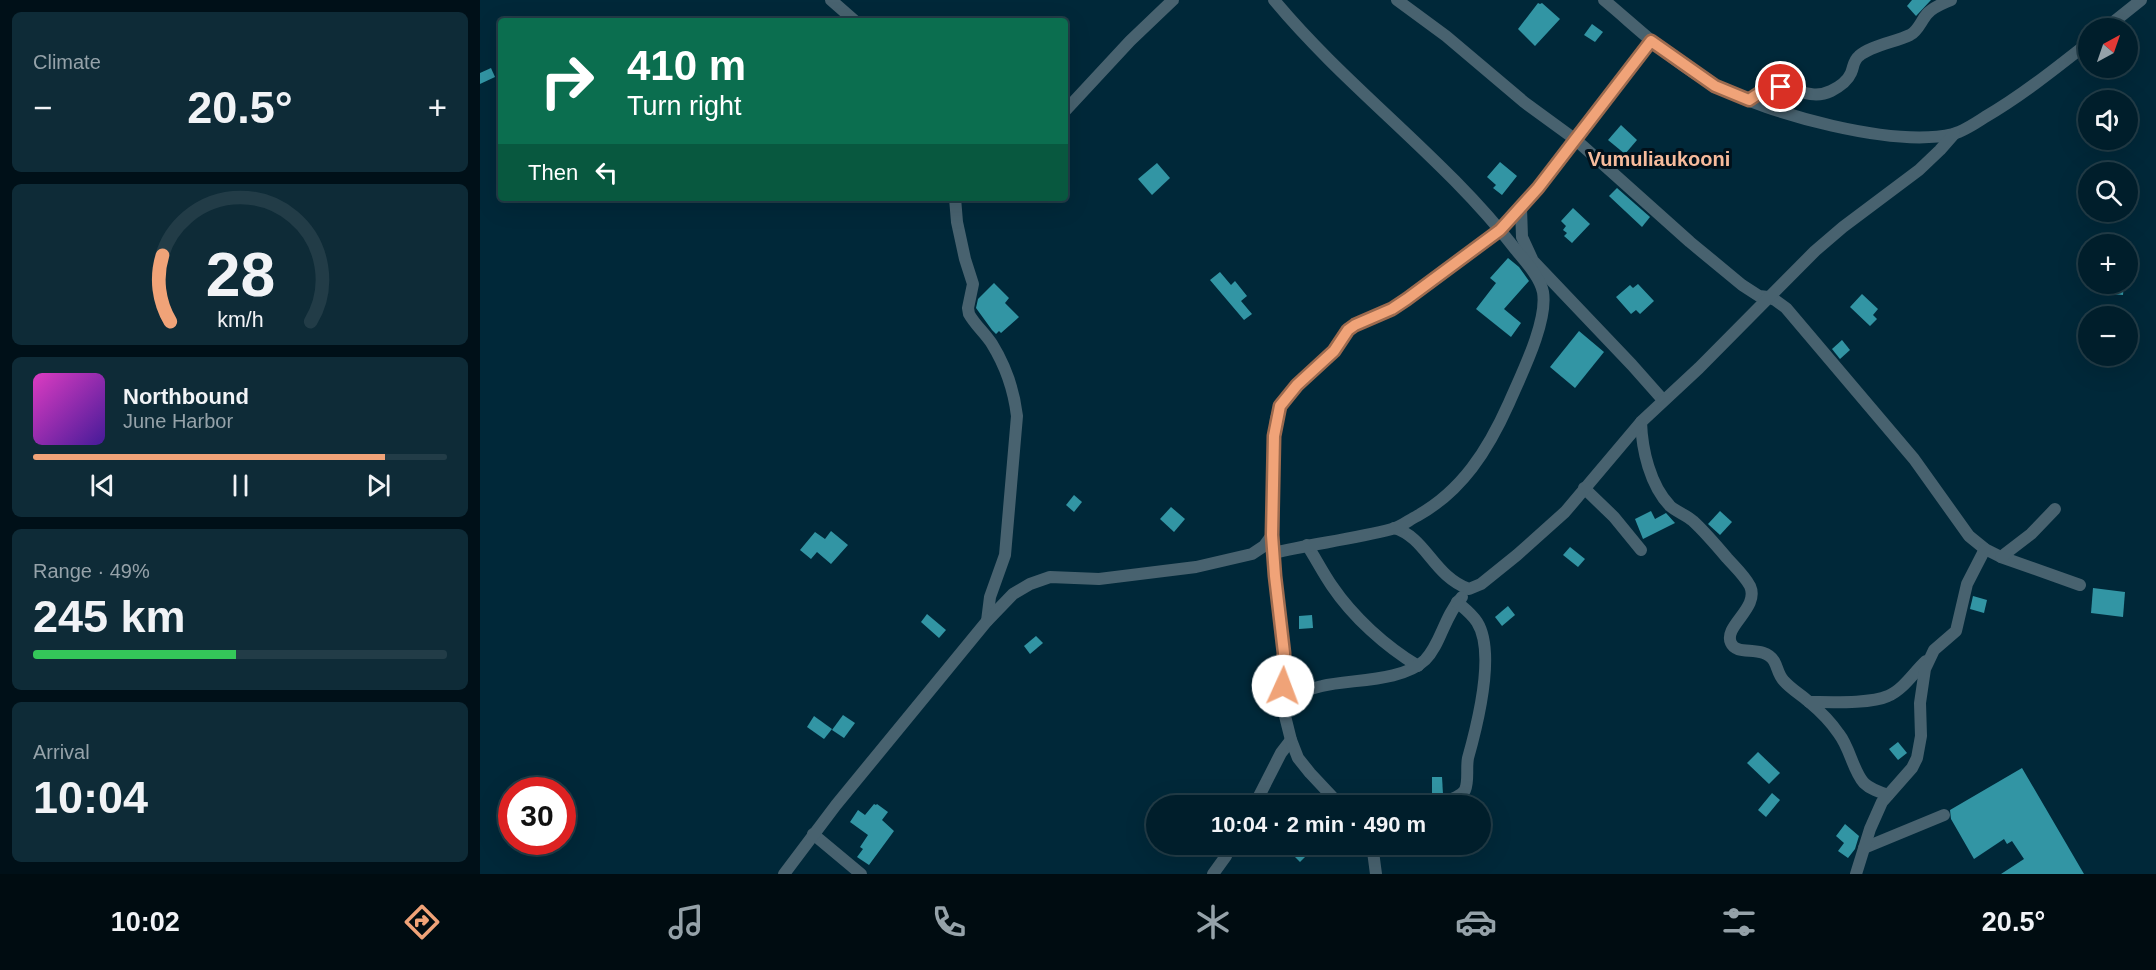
<!DOCTYPE html>
<meta charset="utf-8">
<style>
body{margin:0;font-family:Helvetica,sans-serif;background:#0e2b37;color:#f1f3f6;height:100vh;display:flex;flex-direction:column;font-size:22px;white-space:nowrap}
*{box-sizing:border-box;margin:0}
p{font-size:20px;color:#95a2a9}
.icon{flex:none;width:33px;height:33px;fill:none;stroke:currentColor;stroke-width:2;stroke-linecap:round;stroke-linejoin:round}
.map{position:relative;flex:1;overflow:hidden}
.drawer{display:flex;flex-direction:column;gap:12px;padding:12px;background:#001018;width:480px}
.drawer>*{flex:none}
.banner{position:absolute;left:18px;top:18px;width:570px;height:183px;border-radius:6px;box-shadow:0 6px 24px #0002,0 0 0 2px #223c47;background:#0b6e4f;color:#fff;overflow:hidden}
.needle{width:39px;rotate:40deg}
.buttons{position:absolute;left:1598px;top:18px;display:grid;gap:12px}
.buttons a{display:grid;place-items:center;width:60px;height:60px;border-radius:50%;background:#001e2b;box-shadow:0 6px 24px #0002,0 0 0 2px #223c47;font-size:30px}
.speed{position:absolute;left:18px;top:777px;display:flex;gap:12px;font-size:30px;font-weight:700;text-align:center}
.speed>*{display:grid;place-content:center;width:78px;height:78px;border-radius:50%;background:#001e2b;box-shadow:0 6px 24px #0002,0 0 0 2px #223c47;line-height:1}
.speed .limit{border:9px solid #d22;background:#fff;color:#111}
.pin{position:absolute;display:grid;place-items:center;width:51px;height:51px;color:#fff;margin:-26px;border:3px solid #fff;border-radius:50%;box-shadow:0 2px 6px #0007}
.me{position:absolute;width:66px;margin:-33px;rotate:2deg;stroke-linejoin:round;filter:drop-shadow(0 0 4px #0008)}
.turn{display:flex;align-items:center;gap:21px;height:126px;padding:0 30px;font-size:27px}
.turn .icon{width:78px;height:78px;stroke-width:2.5}
.turn b{display:block;font-size:42px;line-height:51px}
.then{display:flex;align-items:center;height:57px;padding:0 30px;background:#0003;gap:12px;font-size:22px}
.big{font-size:45px;font-weight:800;line-height:1.1}
.drawer .widget{flex:1;display:flex;flex-direction:column;justify-content:center;gap:9px;min-width:0;padding:0 21px;border-radius:9px;background:#0e2b37}
.drawer .dial{align-items:center;gap:0}
.dial svg{height:156px;overflow:visible;fill:none;stroke:#223c47;stroke-width:7;stroke-linecap:round;text-anchor:middle}
.dial text{fill:#f1f3f6;stroke:none}
.song{display:flex;align-items:center;gap:18px}
.cover{width:72px;height:72px;border-radius:9px;background:linear-gradient(135deg,hsl(310 70% 55%),hsl(260 70% 35%))}
.played{height:6px;border-radius:3px;background:linear-gradient(90deg,#f0a378 85%,#223c47 85%)}
.keys{display:flex;justify-content:space-around;direction:ltr}
.heat{display:flex;justify-content:space-between;align-items:center;font-size:33px;direction:ltr}
.charge{height:9px;border-radius:4px;background:linear-gradient(90deg,#34c759 49%,#223c47 0)}
.trip{position:absolute;left:666px;top:795px;width:345px;height:60px;border-radius:30px;background:#001e2b;box-shadow:0 6px 24px #0002,0 0 0 2px #223c47;font-weight:800;line-height:60px;text-align:center}
.dock{display:flex;height:96px;justify-content:space-around;align-items:center;background:#000c11;color:#95a2a9}
.dock .icon{width:42px;height:42px}
.dock .selected{color:#f0a378}
.dock b{font-size:27px;color:#f1f3f6}
main{display:flex;flex:1;min-height:0}
.map>svg:first-child{display:block}
.building{fill:#3295a4}
.lines{fill:none;stroke-linecap:round;stroke-linejoin:round}
.minor{stroke:#48626f;stroke-width:12}
.route-casing{stroke:#9c6a4e;stroke-width:15}
.route{stroke:#f0a378;stroke-width:10}
.labels{text-anchor:middle;dominant-baseline:central;stroke-width:6;stroke-linejoin:round;paint-order:stroke}
.quarter-label{font-size:20px;font-weight:bold;fill:#f6bb9c;stroke:#00101a}
</style>
<main>
<section class="drawer">
<div class="widget"><p>Climate</p>
<div class="heat"><a>−</a><b class="big">20.5°</b><a>+</a></div>
</div>
<div class="widget dial"><svg viewBox="0 0 100 80">
<path d="M14 69A42 42 0 1 1 86 69"/>
<path d="M14 69A42 42 0 0 1 10 35" stroke="#f0a378"/>
<text x="50" y="56" font-size="32" font-weight="700">28</text>
<text x="50" y="72" font-size="11">km/h</text>
</svg></div>
<div class="widget">
<div class="song"><i class="cover"></i><div><b>Northbound</b><p>June Harbor</p></div></div>
<div class="played"></div>
<div class="keys"><svg class="icon" aria-label="previous" viewBox="0 0 24 24"><path d="M18 5L8 12l10 7zM5 5v14"/></svg><svg class="icon" aria-label="pause" viewBox="0 0 24 24"><path d="M8 5v14M16 5v14"/></svg><svg class="icon" aria-label="next" viewBox="0 0 24 24"><path d="M6 5l10 7-10 7zM19 5v14"/></svg></div>
</div>
<div class="widget"><p>Range · 49%</p><b class="big">245 km</b><div class="charge"></div></div>
<div class="widget"><p>Arrival</p><b class="big">10:04</b></div>
</section>
<div class="map">
<svg width="1676" height="874" viewBox="0 0 1676 874">
<rect width="100%" height="100%" fill="#002839"/>
<g class="building">
<path d="M 1432,0 L 1451,0 L 1436,16 L 1427,6 Z"/>
<path d="M 1058,3 L 1060,4 L 1062,3 L 1080,19 L 1055,46 L 1038,29 Z"/>
<path d="M 1112,24 L 1123,32 L 1115,42 L 1104,35 Z"/>
<path d="M 11,68 L 15,77 L 0,84 L 0,73 Z"/>
<path d="M 1141,125 L 1157,140 L 1145,154 L 1128,140 Z"/>
<path d="M 1020,162 L 1037,176 L 1022,195 L 1013,188 L 1016,185 L 1007,177 Z"/>
<path d="M 677,163 L 690,178 L 672,195 L 658,179 Z"/>
<path d="M 1137,188 L 1170,217 L 1162,227 L 1129,196 Z"/>
<path d="M 1093,208 L 1110,224 L 1092,243 L 1084,236 L 1087,233 L 1083,230 L 1086,226 L 1081,221 Z"/>
<path d="M 1028,258 L 1039,267 L 1049,281 L 1024,309 L 1041,323 L 1031,337 L 996,309 L 1016,283 L 1010,278 Z"/>
<path d="M 740,272 L 751,285 L 755,281 L 767,296 L 761,301 L 772,314 L 764,320 L 730,280 Z"/>
<path d="M 514,283 L 529,298 L 525,303 L 539,317 L 521,333 L 519,331 L 516,334 L 512,330 L 496,308 L 498,299 Z"/>
<path d="M 1158,284 L 1174,301 L 1160,314 L 1156,310 L 1151,314 L 1136,297 L 1150,285 L 1153,288 Z"/>
<path d="M 1631,284 L 1644,284 L 1643,295 L 1631,294 Z"/>
<path d="M 1382,294 L 1398,309 L 1393,315 L 1397,319 L 1390,326 L 1370,307 Z"/>
<path d="M 1099,331 L 1124,352 L 1095,388 L 1070,367 Z"/>
<path d="M 1362,340 L 1370,350 L 1360,359 L 1352,349 Z"/>
<path d="M 594,495 L 602,502 L 594,512 L 586,505 Z"/>
<path d="M 691,507 L 705,519 L 694,532 L 680,519 Z"/>
<path d="M 1171,511 L 1175,519 L 1186,513 L 1195,523 L 1163,539 L 1155,519 Z"/>
<path d="M 1240,511 L 1252,522 L 1240,535 L 1228,524 Z"/>
<path d="M 351,531 L 368,545 L 351,564 L 337,552 L 331,559 L 320,550 L 335,532 L 345,539 Z"/>
<path d="M 1090,547 L 1105,559 L 1098,567 L 1083,555 Z"/>
<path d="M 1613,588 L 1645,592 L 1643,617 L 1611,613 Z"/>
<path d="M 1493,596 L 1507,600 L 1504,613 L 1490,609 Z"/>
<path d="M 1028,606 L 1035,615 L 1022,626 L 1015,617 Z"/>
<path d="M 447,614 L 466,630 L 459,638 L 441,622 Z"/>
<path d="M 832,615 L 833,628 L 819,629 L 819,616 Z"/>
<path d="M 556,636 L 563,643 L 550,654 L 544,646 Z"/>
<path d="M 363,715 L 375,723 L 364,738 L 352,730 Z"/>
<path d="M 334,716 L 352,729 L 344,739 L 327,727 Z"/>
<path d="M 1418,742 L 1427,753 L 1418,760 L 1409,749 Z"/>
<path d="M 1278,752 L 1300,773 L 1289,784 L 1267,763 Z"/>
<path d="M 1542,768 L 1604,874 L 1521,874 L 1544,859 L 1532,841 L 1527,844 L 1524,839 L 1494,859 L 1471,819 L 1470,810 Z"/>
<path d="M 952,777 L 962,777 L 963,794 L 952,795 Z"/>
<path d="M 1292,793 L 1300,800 L 1286,817 L 1278,810 Z"/>
<path d="M 394,804 L 396,805 L 397,804 L 408,812 L 402,820 L 414,831 L 389,865 L 377,857 L 383,849 L 380,847 L 388,835 L 370,822 L 378,810 L 385,815 Z"/>
<path d="M 1365,824 L 1379,836 L 1375,849 L 1368,858 L 1358,851 L 1364,843 L 1356,836 Z"/>
<path d="M 817,844 L 828,854 L 820,862 L 810,852 Z"/>
</g>
<g class="lines">
<g class="minor">
<path d="M 351,0 L 375,21"/>
<path d="M 917,0 L 966,36 L 1044,102 L 1096,140 L 1210,242 L 1262,285 L 1279,296 L 1288,297 L 1295,300 L 1306,308 L 1434,459 L 1489,536 L 1505,549 L 1521,557 L 1600,585"/>
<path d="M 1124,0 C 1160,30 1194,64 1236,86 C 1289,114 1414,148 1473,134 C 1484,131 1496,123 1505,117 C 1541,96 1575,69 1608,43"/>
<path d="M 1626,28 L 1661,0"/>
<path d="M 1269,100 C 1304,70 1322,105 1351,91 C 1359,87 1368,80 1371,73 C 1374,66 1373,61 1379,56 C 1390,46 1415,42 1430,35 C 1438,31 1441,21 1447,14 C 1453,7 1462,4 1471,0"/>
<path d="M 585,111 L 650,41 L 693,0"/>
<path d="M 475,198 L 477,222 L 485,259 L 493,284 L 488,308 L 489,314 C 495,325 505,333 512,344 C 525,365 534,391 537,416 L 525,555 L 510,597 L 507,621"/>
<path d="M 1041,208 L 1042,237 L 1053,261 L 1152,365 L 1183,400"/>
<path d="M 1161,422 C 1162,450 1170,485 1190,506 C 1197,512 1206,515 1213,521 C 1225,532 1236,545 1247,558 C 1255,567 1264,575 1270,586 C 1280,608 1243,626 1251,643 C 1257,657 1283,644 1294,661 C 1298,668 1298,675 1304,681 C 1311,689 1320,694 1328,701 C 1340,711 1351,722 1359,734 C 1370,748 1373,771 1384,783 C 1390,789 1399,792 1408,795"/>
<path d="M 1104,488 L 1134,517 L 1161,550"/>
<path d="M 914,528 C 946,537 953,576 989,589 L 1001,584 L 1037,555 L 1085,512 L 1161,422 L 1219,368 L 1335,251 L 1363,227 L 1439,170 L 1460,150 L 1474,134"/>
<path d="M 827,545 C 836,559 843,573 852,586 C 873,617 905,646 938,666"/>
<path d="M 793,553 C 832,544 873,539 912,529 C 921,527 929,520 937,516 C 982,491 1008,450 1029,403 C 1041,375 1068,322 1063,292 C 1060,277 1045,261 1036,250 C 965,158 868,89 794,0"/>
<path d="M 1521,557 L 1551,534 L 1575,509"/>
<path d="M 802,699 C 815,694 828,689 842,686 C 871,679 922,682 945,660 C 961,644 964,616 982,597"/>
<path d="M 1329,702 C 1349,702 1391,704 1408,696 C 1423,690 1434,672 1446,661"/>
<path d="M 774,806 L 801,753 L 811,740"/>
<path d="M 861,806 L 830,773 L 818,758 L 811,740 L 804,712 L 802,699 L 804,653 L 793,553 L 794,436 L 796,418 L 806,397 L 854,351 L 868,330 L 875,325 L 912,309 L 927,299 L 1020,229 L 1058,188 L 1171,41"/>
<path d="M 952,806 C 961,802 980,799 985,790 C 989,781 986,768 988,758 C 997,726 1016,652 997,622 C 992,614 984,608 977,602"/>
<path d="M 333,834 L 381,874"/>
<path d="M 892,844 L 896,874"/>
<path d="M 1384,848 L 1464,815"/>
<path d="M 304,874 L 356,805 L 507,621 L 533,594 L 550,584 L 570,577 L 619,579 L 716,567 L 772,554 L 784,546 L 792,535"/>
<path d="M 733,874 L 746,856 L 751,844"/>
<path d="M 1376,874 L 1390,829 L 1402,802 L 1432,768 L 1437,758 L 1441,736 L 1440,703 L 1445,669 L 1454,650 L 1476,631 L 1487,584 L 1505,549"/>
</g>
</g>
<g class="lines">
<defs>
<path id="route" d="M 803,686 L 804,653 L 795,576 L 792,535 L 794,436 L 800,406 L 817,385 L 854,351 L 868,330 L 875,325 L 912,309 L 927,299 L 1020,230 L 1058,188 L 1171,41 L 1235,86 L 1269,100 L 1284,90 L 1301,87"/>
</defs>
<use href="#route" class="route-casing"/>
<use href="#route" class="route"/>
</g>
<g class="labels">
<g class="quarter-label">
<text x="1179" y="159">Vumuliaukooni</text>
</g>
</g>
</svg>
<div class="buttons">
<a><svg class="needle" viewBox="-14 -14 28 28"><path d="M0-13l5 13h-10z" fill="#e53935"/><path d="M0 13l5-13h-10z" fill="#95a2a9"/></svg></a>
<a><svg class="icon" aria-label="sound" viewBox="0 0 24 24"><path d="M4 9h4l5-4v14l-5-4H4zM17 9q2 3 0 6"/></svg></a>
<a><svg class="icon" aria-label="search" viewBox="0 0 24 24"><circle cx="10" cy="10" r="6"/><path d="M15 15l6 6"/></svg></a>
<a>+</a>
<a>−</a>
</div>
<div class="speed"><div class="limit">30</div></div>
<div class="pin" style="left:1301px;top:87px;background:#d93025"><svg class="icon" aria-label="arrive" viewBox="0 0 24 24"><path d="M6 21V4h12l-3 4 3 4H6"/></svg></div>
<svg class="me" style="left:803px;top:686px" viewBox="-20 -20 40 40"><circle r="19" fill="#fff"/><path d="M0-13L10 11 0 6-10 11z" fill="#f0a378"/></svg>
<div class="trip">10:04 · 2 min · 490 m</div>
<div class="banner">
<div class="turn"><svg class="icon" aria-label="right" viewBox="0 0 24 24"><path d="M7 20v-9h11M14 6l5 5-5 5"/></svg><div><b>410 m</b>Turn right</div></div>
<div class="then">Then<svg class="icon" aria-label="left" viewBox="0 0 24 24"><path d="M17 20v-9H6M10 6l-5 5 5 5"/></svg></div>
</div>
</div>
</main>
<nav class="dock">
<b>10:02</b>
<svg class="icon selected" aria-label="directions" viewBox="0 0 24 24"><path d="M12 3l9 9-9 9-9-9zM9 14v-3h6M13 9l2 2-2 2"/></svg>
<svg class="icon" aria-label="music" viewBox="0 0 24 24"><path d="M9 18V5l10-2v13"/><circle cx="6" cy="18" r="3"/><circle cx="16" cy="16" r="3"/></svg>
<svg class="icon" aria-label="phone" viewBox="0 0 24 24"><path d="M5 4h4l2 5-3 2q2 4 5 5l2-3 5 2v4C11 20 4 13 5 4z"/></svg>
<svg class="icon" aria-label="climate" viewBox="0 0 24 24"><path d="M12 3v18M4 7l16 10M4 17L20 7"/></svg>
<svg class="icon" aria-label="car" viewBox="0 0 24 24"><path d="M5 17H2v-5l4-1 3-4h7l3 4 3 1v5h-3M9 17h6M6 11h13"/><circle cx="7" cy="17" r="2"/><circle cx="17" cy="17" r="2"/></svg>
<svg class="icon" aria-label="filters" viewBox="0 0 24 24"><path d="M4 7h16M4 17h16"/><circle cx="9" cy="7" r="2"/><circle cx="15" cy="17" r="2"/></svg>
<b>20.5°</b>
</nav>
